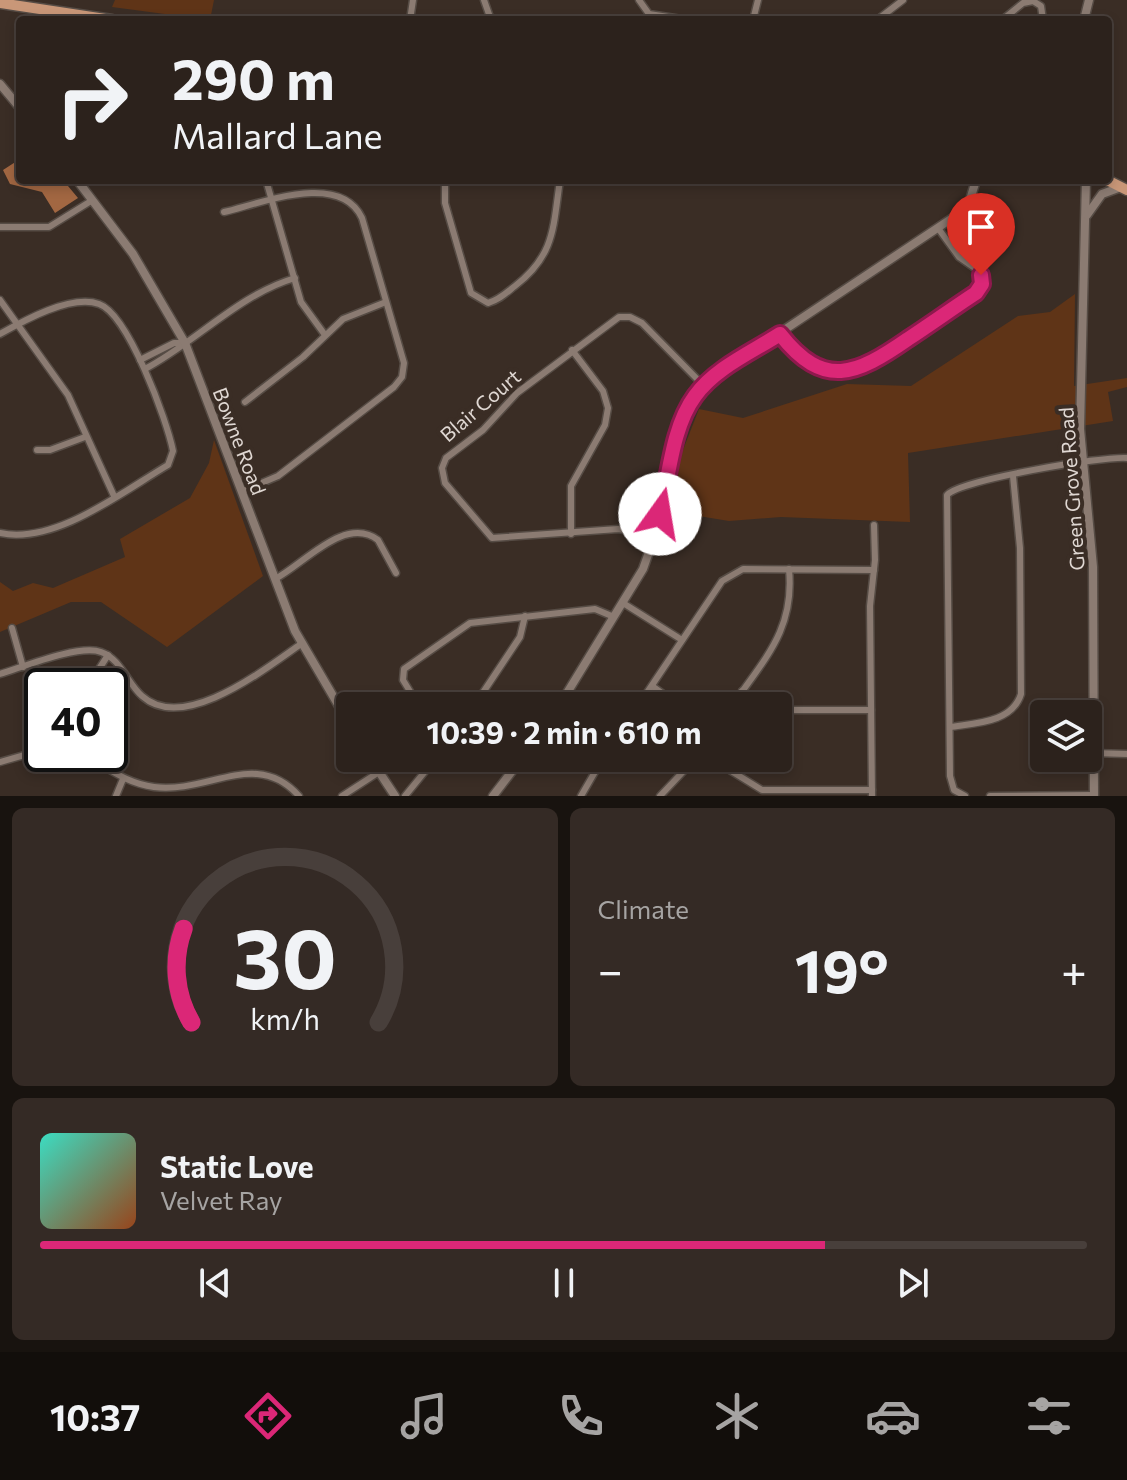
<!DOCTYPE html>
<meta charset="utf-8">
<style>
body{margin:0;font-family:Commissioner,sans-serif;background:#342a25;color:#f1f3f6;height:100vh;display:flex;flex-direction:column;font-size:30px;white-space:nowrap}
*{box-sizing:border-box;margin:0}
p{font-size:26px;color:#a6a4a3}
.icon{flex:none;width:44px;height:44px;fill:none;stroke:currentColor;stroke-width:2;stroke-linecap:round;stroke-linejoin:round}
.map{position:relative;height:796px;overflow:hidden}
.panel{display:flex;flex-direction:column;gap:12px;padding:12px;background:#18130f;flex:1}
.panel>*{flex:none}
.guide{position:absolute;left:16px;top:16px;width:1096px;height:168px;border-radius:8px;box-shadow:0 4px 12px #0003,0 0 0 2px #483f3b;background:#2c221c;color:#f1f3f6;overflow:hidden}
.fabs{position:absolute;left:1030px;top:700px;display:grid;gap:16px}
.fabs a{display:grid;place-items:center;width:72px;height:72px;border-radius:8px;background:#2c221c;box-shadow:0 4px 12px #0003,0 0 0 2px #483f3b;font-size:40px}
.speed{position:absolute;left:24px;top:668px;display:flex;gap:16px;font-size:40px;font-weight:700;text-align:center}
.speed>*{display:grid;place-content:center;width:104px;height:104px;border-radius:50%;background:#2c221c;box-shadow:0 4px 12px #0003,0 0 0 2px #483f3b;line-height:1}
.speed .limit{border:4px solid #111;border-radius:12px;background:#fff;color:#111}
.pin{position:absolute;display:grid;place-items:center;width:68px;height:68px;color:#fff;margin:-82px -34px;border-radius:50% 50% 50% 0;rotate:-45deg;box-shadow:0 0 8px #0007}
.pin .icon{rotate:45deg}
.me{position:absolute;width:88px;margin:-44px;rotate:13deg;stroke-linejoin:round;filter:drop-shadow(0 0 6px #0008)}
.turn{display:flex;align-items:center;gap:28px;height:168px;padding:0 24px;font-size:36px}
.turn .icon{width:104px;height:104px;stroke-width:2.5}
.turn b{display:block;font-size:56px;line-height:68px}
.big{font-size:60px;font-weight:700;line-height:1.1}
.panel .card{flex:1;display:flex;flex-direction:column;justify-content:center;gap:12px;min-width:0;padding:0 28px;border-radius:12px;background:#342a25}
.panel .dial{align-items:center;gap:0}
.dial svg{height:208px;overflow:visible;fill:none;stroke:#483f3b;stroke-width:7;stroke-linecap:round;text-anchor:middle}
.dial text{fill:#f1f3f6;stroke:none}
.song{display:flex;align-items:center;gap:24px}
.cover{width:96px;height:96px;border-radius:12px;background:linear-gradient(135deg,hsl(170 70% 55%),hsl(20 70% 35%))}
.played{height:8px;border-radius:4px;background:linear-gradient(90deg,#db2777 75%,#483f3b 75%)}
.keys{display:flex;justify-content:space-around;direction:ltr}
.heat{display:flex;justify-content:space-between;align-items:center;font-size:44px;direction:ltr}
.panel .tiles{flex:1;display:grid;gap:12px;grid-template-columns:1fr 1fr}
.card:last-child{grid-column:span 2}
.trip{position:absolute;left:336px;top:692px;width:456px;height:80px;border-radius:8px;background:#2c221c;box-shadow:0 4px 12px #0003,0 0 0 2px #483f3b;font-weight:700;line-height:80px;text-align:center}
.menu{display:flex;height:128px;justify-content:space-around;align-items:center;background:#120e0b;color:#a6a4a3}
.menu .icon{width:56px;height:56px}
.menu .active{color:#db2777}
.menu b{font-size:36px;color:#f1f3f6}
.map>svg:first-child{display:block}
.green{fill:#5f3417}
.water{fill:#a26742}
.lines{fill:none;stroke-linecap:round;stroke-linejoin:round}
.minor-casing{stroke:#564c45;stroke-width:9}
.tertiary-casing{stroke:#564c45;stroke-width:11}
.primary-casing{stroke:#564c45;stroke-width:13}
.minor{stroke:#8b7b72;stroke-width:6}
.tertiary{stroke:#8b7b72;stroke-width:8}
.primary{stroke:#c99778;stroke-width:10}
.route-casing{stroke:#8e194d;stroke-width:20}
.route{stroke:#db2777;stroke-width:14}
.labels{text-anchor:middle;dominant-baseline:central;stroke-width:8;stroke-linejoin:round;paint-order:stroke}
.street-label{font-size:20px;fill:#e0d8d3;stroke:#3a2d25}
</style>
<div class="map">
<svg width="1127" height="796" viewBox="0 0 1127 796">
<rect width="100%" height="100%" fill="#3a2d25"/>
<g class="green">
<path d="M 115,0 L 214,0 L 210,20 L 112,7 Z"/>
<path d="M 1075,294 L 1074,386 L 1127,378 L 1127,387 L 1108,392 L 1113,421 L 908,453 L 910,522 L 781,517 L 729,521 L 674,512 L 679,460 L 699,409 L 743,418 L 847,384 L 911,386 L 1018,316 L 1050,312 Z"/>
<path d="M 214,440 L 263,576 L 167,647 L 101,602 L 71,602 L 0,632 L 0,582 L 13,591 L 33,583 L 53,588 L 125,557 L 120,539 L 190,498 L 209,463 Z"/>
</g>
<path class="water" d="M 20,159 L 20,180 L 63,180 L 78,198 L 55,213 L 42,192 L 10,184 L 3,170 Z"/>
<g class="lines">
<defs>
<g id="minor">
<path d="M 484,0 L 491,20"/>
<path d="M 639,0 L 649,14 L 688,20"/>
<path d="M 410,20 L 413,0"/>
<path d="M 753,20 L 758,0"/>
<path d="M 877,20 L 903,0"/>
<path d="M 1002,20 L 1023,3 L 1033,1 L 1041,6 L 1043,20"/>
<path d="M 266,180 L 301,302 L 325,335"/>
<path d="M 445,180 L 445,203 L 471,293 L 488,303 C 499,300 506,293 515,286 C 555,255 553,228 560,180"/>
<path d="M 224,212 C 262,203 340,171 362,218 L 404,363 L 402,377 L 394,387 L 278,476 L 243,491"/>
<path d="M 0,227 L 49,227 L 91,201"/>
<path d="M 0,300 L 68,395 L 114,496"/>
<path d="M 0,334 C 23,321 71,294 99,304 C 128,314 167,420 173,451 L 168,465 C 122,492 55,545 0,533"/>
<path d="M 780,334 C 832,400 871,365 926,327 C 944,315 969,303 981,287 L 979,271 L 959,257 L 938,228"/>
<path d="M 140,360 L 174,343 L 185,343"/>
<path d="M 145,369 C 196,342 238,295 295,278"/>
<path d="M 245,402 L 303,357 L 343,319 L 386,302"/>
<path d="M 37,450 L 50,450 L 85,437"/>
<path d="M 571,534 L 571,486 L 605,425 L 608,408 L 603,391 L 572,350"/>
<path d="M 655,535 L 618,529 L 492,538 L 445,483 L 442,468 L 446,458 L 483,430 L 517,393 L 619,317 L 630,317 L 642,323 L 704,386"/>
<path d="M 275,579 C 304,564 345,515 378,540 L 396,573"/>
<path d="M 623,603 L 682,640"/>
<path d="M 12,628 L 23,667"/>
<path d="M 0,674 C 23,667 79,644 101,652 C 121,659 127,683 142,696 C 184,734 266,668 301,644"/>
<path d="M 88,686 L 108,655"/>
<path d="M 652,686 L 677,704"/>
<path d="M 742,691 L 765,706"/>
<path d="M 419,706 L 403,680 L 404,669 L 470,623 L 595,609 L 614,617"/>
<path d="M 474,706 L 520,637 L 525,616"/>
<path d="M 638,706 L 722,581 L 743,569 L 874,570"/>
<path d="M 732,706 C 764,659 795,630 789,569"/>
<path d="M 778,710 L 871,710"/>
<path d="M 950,727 C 975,723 1012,723 1021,694 L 1020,548 L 1013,476"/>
<path d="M 1094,753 L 1127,754"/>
<path d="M 82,754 C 107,767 125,783 154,787 C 209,794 256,748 299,796"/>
<path d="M 710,758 L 762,790 L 872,790"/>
<path d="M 0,762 L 42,750"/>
<path d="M 116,796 L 123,779"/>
<path d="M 342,796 L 379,772"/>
<path d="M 405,796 L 436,758"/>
<path d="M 581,796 L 603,758"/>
<path d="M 660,796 L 696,758"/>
<path d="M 872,796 L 870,606 L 875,560 L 874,525"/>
<path d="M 965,796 L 954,790 L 950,776 L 947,495 C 959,480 1103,456 1127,458"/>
<path d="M 990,796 L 1094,795"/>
</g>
<g id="tertiary">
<path d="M 1084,20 L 1089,0"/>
<path d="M 0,84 L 20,108"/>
<path d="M 77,180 L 133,254 L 185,343 L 295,631 L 350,725"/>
<path d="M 1086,180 L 1080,429 L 1093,567 L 1094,796"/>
<path d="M 1087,215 L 1102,194 L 1121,187"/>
<path d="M 559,706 L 643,569 L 655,535 L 688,407 L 704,386 L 730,366 L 954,217 L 970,200 L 976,180"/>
<path d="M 370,758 L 395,796"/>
<path d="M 493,796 L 522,758"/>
</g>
<g id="primary">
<path d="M 0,3 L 112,20"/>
<path d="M 1107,180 L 1127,190"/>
</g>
</defs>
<use href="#minor" class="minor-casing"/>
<use href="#tertiary" class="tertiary-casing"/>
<use href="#primary" class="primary-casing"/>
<use href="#minor" class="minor"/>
<use href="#tertiary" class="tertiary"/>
<use href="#primary" class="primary"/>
</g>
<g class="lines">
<defs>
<path id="route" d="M 660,514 C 669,477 672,427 695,396 C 715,368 752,352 780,334 C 824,390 856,375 908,339 C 931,324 953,308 976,293 L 982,284 L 981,275"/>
</defs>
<use href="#route" class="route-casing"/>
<use href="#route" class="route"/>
</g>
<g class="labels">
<g class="street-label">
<text transform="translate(480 405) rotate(-41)">Blair Court</text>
<text transform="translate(240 441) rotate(69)">Bowne Road</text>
<text transform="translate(1071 489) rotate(-94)">Green Grove Road</text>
</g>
</g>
</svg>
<div class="fabs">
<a><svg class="icon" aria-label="layers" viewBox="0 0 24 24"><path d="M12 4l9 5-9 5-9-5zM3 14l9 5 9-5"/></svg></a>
</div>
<div class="speed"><div class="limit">40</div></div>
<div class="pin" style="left:981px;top:275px;background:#d93025"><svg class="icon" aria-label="arrive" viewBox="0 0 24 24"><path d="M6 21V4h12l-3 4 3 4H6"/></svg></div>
<svg class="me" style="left:660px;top:514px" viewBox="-20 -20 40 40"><circle r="19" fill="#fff"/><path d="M0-13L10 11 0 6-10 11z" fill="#db2777"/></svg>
<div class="trip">10:39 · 2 min · 610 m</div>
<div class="guide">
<div class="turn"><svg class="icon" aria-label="right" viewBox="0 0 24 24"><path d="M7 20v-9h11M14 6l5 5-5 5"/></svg><div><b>290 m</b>Mallard Lane</div></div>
</div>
</div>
<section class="panel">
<div class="tiles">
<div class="card dial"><svg viewBox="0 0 100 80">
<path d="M14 69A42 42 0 1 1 86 69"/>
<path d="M14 69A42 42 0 0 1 11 33" stroke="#db2777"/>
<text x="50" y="56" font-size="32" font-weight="700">30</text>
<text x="50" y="72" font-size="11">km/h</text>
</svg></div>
<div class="card"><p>Climate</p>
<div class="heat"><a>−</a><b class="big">19°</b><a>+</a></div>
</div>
<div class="card">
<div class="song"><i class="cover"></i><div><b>Static Love</b><p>Velvet Ray</p></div></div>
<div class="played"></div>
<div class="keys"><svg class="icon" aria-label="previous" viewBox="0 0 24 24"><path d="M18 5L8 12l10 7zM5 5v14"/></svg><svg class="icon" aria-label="pause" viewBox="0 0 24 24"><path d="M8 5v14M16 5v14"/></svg><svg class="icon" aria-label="next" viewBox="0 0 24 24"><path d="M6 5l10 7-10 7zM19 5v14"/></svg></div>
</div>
</div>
</section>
<nav class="menu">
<b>10:37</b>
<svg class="icon active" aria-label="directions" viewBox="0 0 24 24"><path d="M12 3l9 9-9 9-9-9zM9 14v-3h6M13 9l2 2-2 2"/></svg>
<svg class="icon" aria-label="music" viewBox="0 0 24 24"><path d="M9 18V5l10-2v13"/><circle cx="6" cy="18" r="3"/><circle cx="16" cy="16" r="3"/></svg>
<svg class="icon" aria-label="phone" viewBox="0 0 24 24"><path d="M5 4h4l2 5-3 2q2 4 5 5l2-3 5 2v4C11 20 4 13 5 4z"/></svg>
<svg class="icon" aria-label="climate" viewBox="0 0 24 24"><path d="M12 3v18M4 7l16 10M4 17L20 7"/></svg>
<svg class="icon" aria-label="car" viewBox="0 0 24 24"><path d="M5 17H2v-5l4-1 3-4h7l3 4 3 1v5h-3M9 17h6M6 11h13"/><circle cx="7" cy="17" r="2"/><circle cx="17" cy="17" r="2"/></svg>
<svg class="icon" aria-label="filters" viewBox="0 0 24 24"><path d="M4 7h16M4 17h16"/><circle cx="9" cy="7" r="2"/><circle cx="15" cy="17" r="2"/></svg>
</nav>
